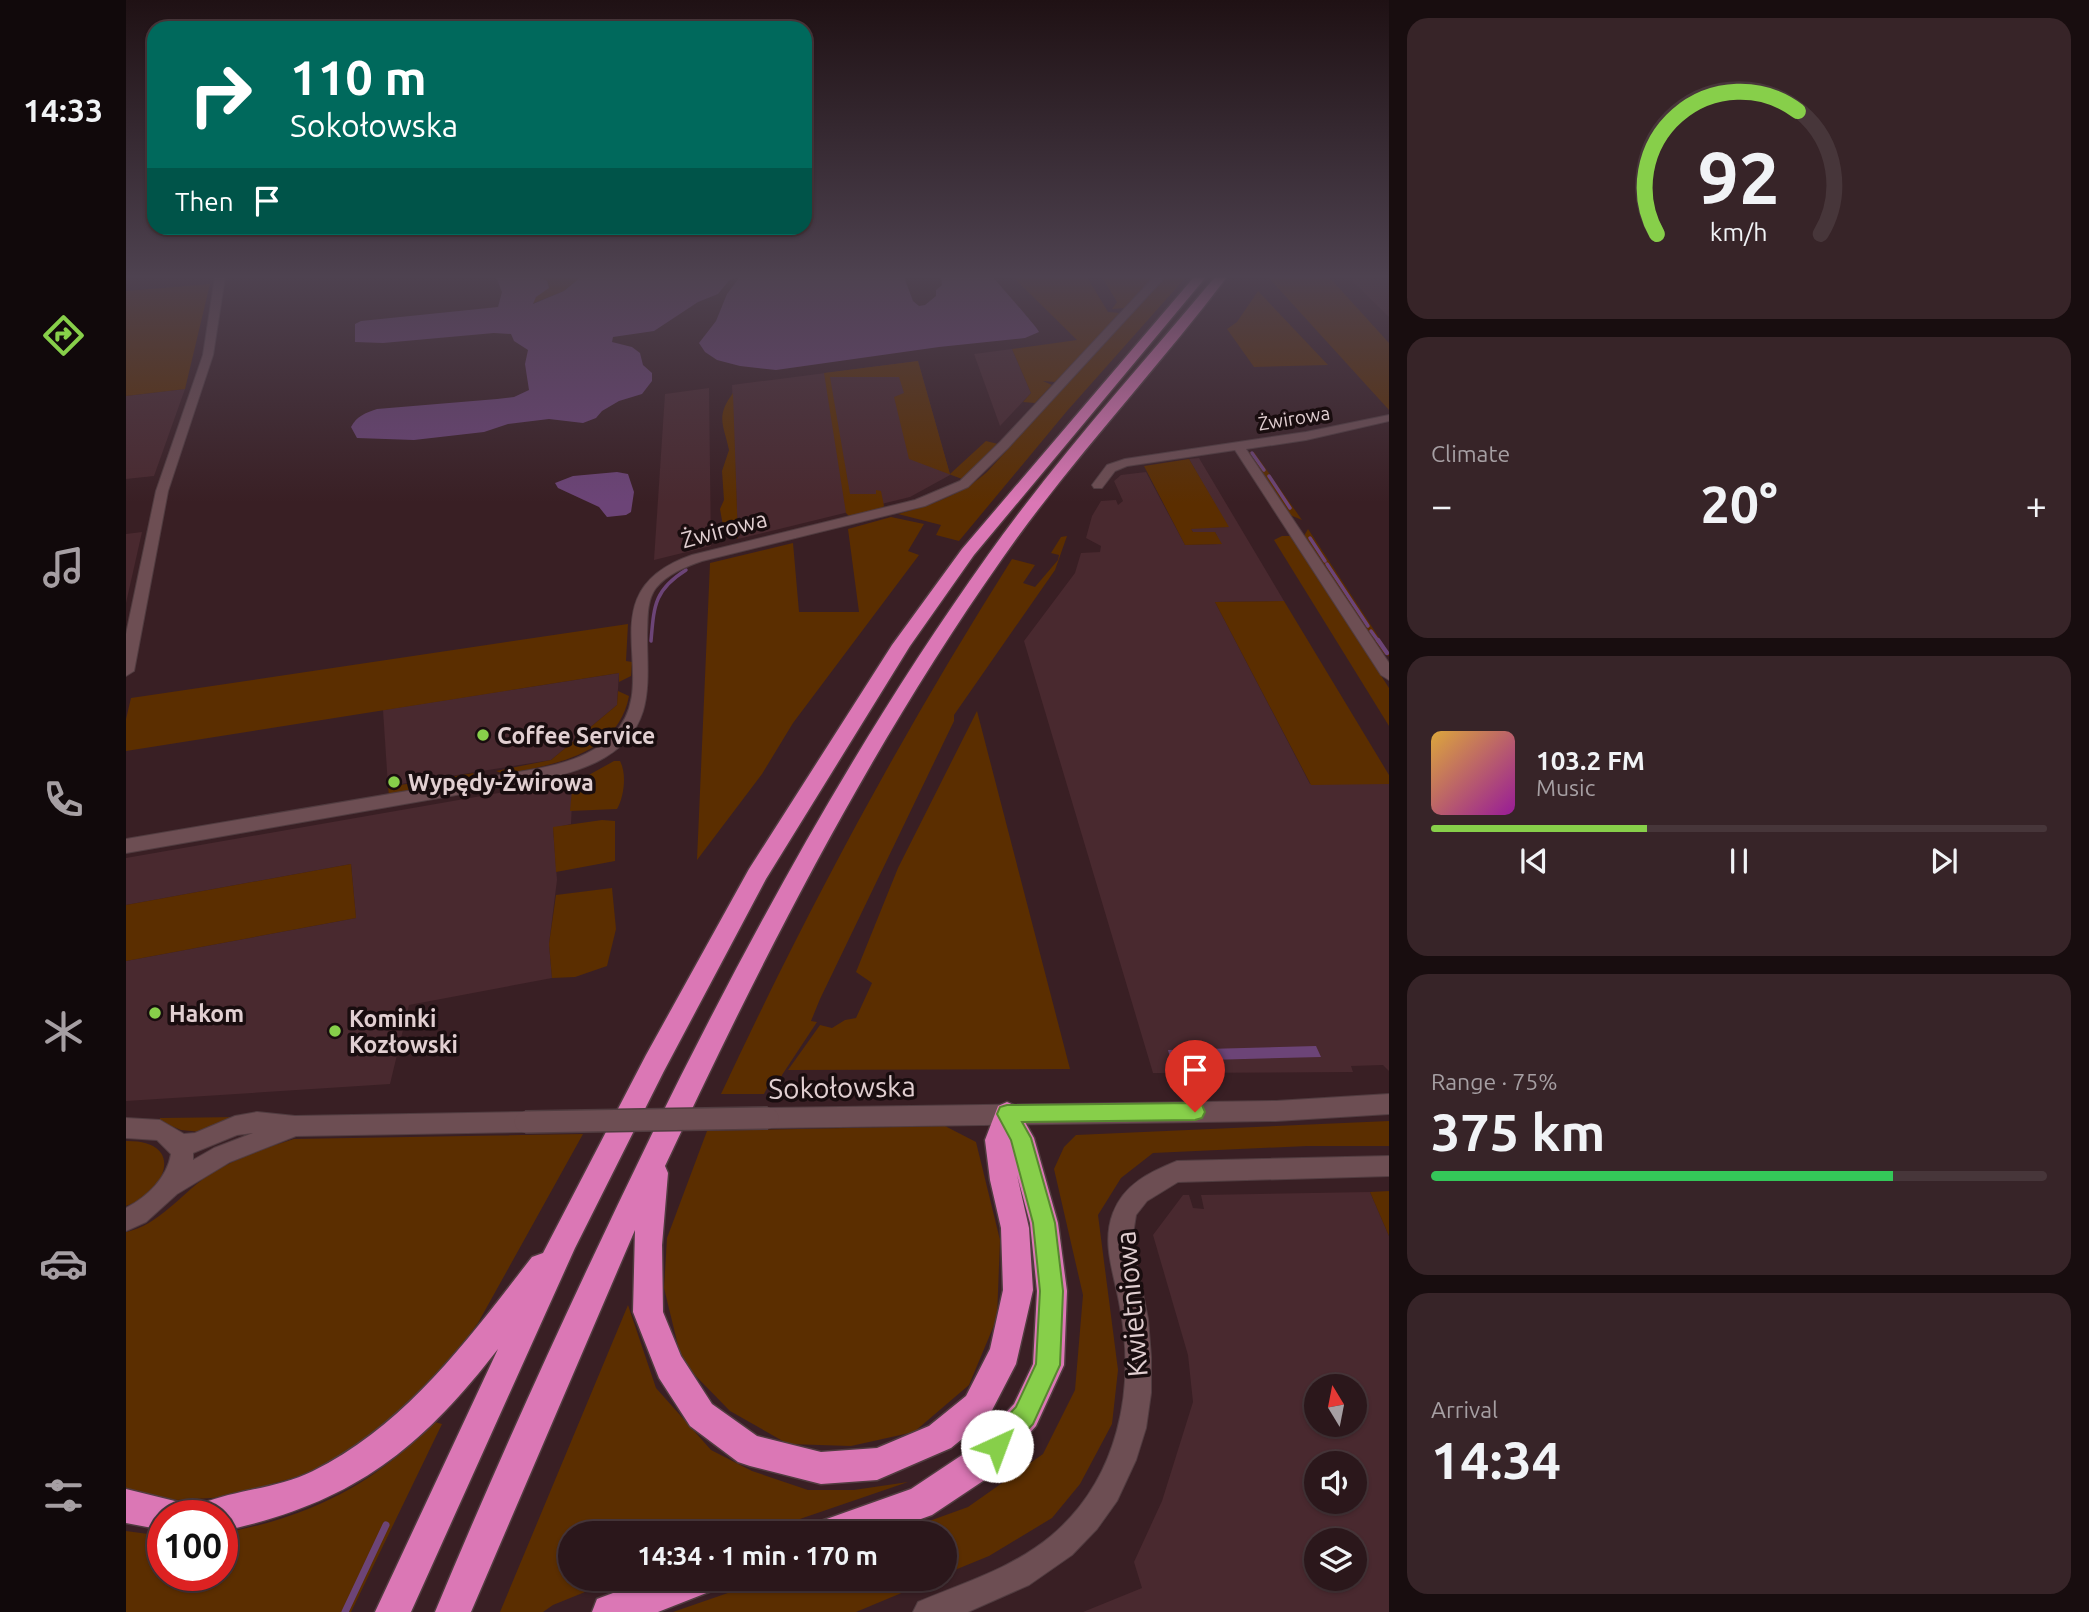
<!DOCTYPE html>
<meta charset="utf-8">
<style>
body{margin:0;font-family:Ubuntu,sans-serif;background:#372428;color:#f1f3f6;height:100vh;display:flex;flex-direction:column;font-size:26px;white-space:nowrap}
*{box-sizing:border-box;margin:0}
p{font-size:23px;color:#a69fa3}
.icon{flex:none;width:38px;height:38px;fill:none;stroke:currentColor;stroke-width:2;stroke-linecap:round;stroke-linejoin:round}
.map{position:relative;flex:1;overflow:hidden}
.drawer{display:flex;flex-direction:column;gap:18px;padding:18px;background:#180d0f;width:700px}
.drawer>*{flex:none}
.guide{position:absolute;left:21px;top:21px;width:665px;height:214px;border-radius:21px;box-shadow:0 2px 5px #0004,0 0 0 2px #47363a;background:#00695c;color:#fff;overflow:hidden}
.needle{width:46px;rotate:350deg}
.controls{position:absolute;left:1178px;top:1374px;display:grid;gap:14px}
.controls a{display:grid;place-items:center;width:63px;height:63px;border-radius:50%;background:#2b171b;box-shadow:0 2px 5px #0004,0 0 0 2px #47363a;font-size:35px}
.speed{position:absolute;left:21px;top:1500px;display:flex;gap:14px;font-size:35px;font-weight:700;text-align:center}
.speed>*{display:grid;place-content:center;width:91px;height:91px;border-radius:50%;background:#2b171b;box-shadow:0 2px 5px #0004,0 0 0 2px #47363a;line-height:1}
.speed .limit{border:10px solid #d22;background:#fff;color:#111}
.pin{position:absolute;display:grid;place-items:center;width:60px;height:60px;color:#fff;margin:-72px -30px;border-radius:50% 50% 50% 0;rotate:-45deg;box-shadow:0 0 7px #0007}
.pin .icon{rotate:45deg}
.me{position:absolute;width:77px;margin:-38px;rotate:43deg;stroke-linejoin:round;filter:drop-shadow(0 0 5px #0008)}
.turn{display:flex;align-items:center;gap:24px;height:147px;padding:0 28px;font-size:32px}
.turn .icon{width:91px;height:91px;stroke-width:2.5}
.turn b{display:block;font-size:49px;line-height:60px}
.then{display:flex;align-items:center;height:66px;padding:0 28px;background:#0003;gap:14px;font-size:26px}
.big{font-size:52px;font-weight:600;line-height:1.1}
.drawer .card{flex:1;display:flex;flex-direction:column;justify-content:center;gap:10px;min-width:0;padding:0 24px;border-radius:21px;background:#372428}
.drawer .dial{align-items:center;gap:0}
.dial svg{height:182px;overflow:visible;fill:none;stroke:#47363a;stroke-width:7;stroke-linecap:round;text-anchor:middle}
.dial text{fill:#f1f3f6;stroke:none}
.song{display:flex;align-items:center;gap:21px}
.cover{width:84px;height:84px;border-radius:10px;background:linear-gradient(135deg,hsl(40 70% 55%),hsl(300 70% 35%))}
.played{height:7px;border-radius:4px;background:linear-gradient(90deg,#87cf4a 35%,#47363a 35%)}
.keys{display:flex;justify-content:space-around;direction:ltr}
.heat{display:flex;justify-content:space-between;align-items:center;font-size:38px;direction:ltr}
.charge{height:10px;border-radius:5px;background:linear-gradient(90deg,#34c759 75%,#47363a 0)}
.trip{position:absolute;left:432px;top:1521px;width:399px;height:70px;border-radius:35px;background:#2b171b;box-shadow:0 2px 5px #0004,0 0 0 2px #47363a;font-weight:600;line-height:70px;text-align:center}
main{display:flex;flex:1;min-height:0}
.tabs{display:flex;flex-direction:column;width:126px;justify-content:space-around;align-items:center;background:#11090b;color:#a69fa3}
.tabs .icon{width:49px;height:49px}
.tabs .active{color:#87cf4a}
.tabs b{font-size:32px;color:#f1f3f6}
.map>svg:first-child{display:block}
.built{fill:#49292f;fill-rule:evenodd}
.green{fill:#5b2e00}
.water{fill:#6c4477}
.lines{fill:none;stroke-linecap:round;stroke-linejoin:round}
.stream-far2{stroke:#6c4477;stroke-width:3.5}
.stream-far1{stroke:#6c4477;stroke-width:4.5}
.stream{stroke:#6c4477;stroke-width:7}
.minor-casing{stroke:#513c40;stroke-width:2}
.highway-casing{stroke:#513c40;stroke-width:3}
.minor{fill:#6d4e53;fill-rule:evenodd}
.highway{fill:#db77b5;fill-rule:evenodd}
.minor-bridge-casing{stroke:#513c40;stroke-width:24;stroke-linecap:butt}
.minor-bridge{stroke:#6d4e53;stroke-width:21}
.route{fill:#87cf4a;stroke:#588730;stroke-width:2}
.poi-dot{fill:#87cf4a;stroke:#190d0f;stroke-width:2.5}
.labels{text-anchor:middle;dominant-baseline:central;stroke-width:7;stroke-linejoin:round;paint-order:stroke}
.far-street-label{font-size:19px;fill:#e1cfd1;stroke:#190d0f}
.street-label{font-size:23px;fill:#e1cfd1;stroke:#190d0f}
.poi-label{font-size:23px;font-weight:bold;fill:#e1cfd1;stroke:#190d0f;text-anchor:start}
.near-street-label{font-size:28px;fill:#e1cfd1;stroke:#190d0f}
</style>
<main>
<nav class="tabs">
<b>14:33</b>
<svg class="icon active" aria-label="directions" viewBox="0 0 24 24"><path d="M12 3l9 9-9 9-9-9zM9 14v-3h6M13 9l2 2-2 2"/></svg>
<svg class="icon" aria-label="music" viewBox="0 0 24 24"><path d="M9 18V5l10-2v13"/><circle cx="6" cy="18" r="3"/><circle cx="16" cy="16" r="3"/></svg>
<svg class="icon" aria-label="phone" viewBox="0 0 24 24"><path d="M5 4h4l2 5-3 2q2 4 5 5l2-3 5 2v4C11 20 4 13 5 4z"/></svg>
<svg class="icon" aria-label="climate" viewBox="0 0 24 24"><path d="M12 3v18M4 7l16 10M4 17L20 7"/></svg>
<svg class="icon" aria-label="car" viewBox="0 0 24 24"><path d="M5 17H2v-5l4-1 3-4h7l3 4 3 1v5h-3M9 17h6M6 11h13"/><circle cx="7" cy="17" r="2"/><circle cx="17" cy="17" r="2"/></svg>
<svg class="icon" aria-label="filters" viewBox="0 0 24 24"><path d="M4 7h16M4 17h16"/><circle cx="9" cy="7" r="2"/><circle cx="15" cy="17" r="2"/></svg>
</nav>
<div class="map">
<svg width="1263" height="1612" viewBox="0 0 1263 1612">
<rect width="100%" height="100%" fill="#391f24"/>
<g class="built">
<path d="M 1222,277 L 1263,277 L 1263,317 Z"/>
<path d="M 886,349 L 905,393 L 874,426 L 848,354 Z"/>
<path d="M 792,361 L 824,475 L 784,497 L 612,539 L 606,385 Z"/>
<path d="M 583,388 L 585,546 L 528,560 L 539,394 Z"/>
<path d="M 59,389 L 28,476 L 0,479 L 0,396 Z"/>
<path d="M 1073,458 L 1158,601 L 1089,602 L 1184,784 L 1263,784 L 1263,1071 L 1257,1065 L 1225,1066 L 1227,1072 L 1027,1073 L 898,641 L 949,573 L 955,553 L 974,552 L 975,546 L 960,538 L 966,516 L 975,501 L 990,500 L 992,505 L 997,501 L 988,481 L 995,475 L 1020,472 L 1059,545 L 1095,544 L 1089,532 L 1067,532 L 1064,528 L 1102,527 L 1063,459 Z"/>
<path d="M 16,532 L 0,603 L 0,534 Z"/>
<path d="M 493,673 L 491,705 L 425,760 L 262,786 L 257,710 Z"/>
<path d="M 447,780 L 445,824 L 427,828 L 431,880 L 423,944 L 426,978 L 283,1005 L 264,1084 L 0,1101 L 0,961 L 230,918 L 225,864 L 0,905 L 0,858 Z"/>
<path d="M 1244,1192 L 1263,1236 L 1263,1612 L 957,1612 L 1016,1588 L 1008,1562 L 1036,1501 L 1067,1402 L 1062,1355 L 1027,1235 L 1057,1195 L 1063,1195 L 1067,1208 L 1078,1209 L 1075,1195 ZM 1190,1386 L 1228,1386 L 1228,1424 L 1190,1424 ZM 1190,1463 L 1228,1463 L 1228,1502 L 1190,1502 ZM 1190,1540 L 1228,1540 L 1228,1578 L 1190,1578 Z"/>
</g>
<g class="green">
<path d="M 412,277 L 455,277 L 438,291 L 405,304 L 410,297 L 423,287 L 421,281 Z"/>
<path d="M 887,277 L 961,277 L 982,312 L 995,313 L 929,382 L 917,381 L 926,385 L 909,403 L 897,402 L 905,393 L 886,349 L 951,340 Z"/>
<path d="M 976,277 L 1028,277 L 999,308 L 986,309 L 991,302 Z"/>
<path d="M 1039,277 L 1060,277 L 941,411 L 833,541 L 810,535 L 815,525 L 772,514 C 806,505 835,495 861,472 Z"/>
<path d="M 1142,277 L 1203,277 L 1263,343 L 1263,410 Z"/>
<path d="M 84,284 L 59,389 L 0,396 L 0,291 Z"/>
<path d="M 1132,291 L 1202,365 L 1128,367 L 1101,329 L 1111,322 Z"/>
<path d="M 792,361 L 824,474 L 860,441 L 872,444 L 836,479 L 783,459 L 768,397 L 778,393 L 773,377 L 704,377 L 724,494 L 750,494 L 750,490 L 755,491 L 758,506 L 754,510 L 724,517 L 720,513 L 698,373 Z"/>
<path d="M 607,393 L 612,539 L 597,526 L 594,509 L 598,500 L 596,471 L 603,450 C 598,425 589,417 607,393 Z"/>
<path d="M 1123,452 L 1128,452 L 1176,520 L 1164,515 Z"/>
<path d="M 1063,459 L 1103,527 L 1065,529 L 1067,532 L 1089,532 L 1096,544 L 1059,545 L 1018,466 Z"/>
<path d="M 765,517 L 798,524 L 782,551 L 793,555 L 667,723 L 636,774 L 571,860 L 584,563 L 667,543 L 673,612 L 733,612 L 722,529 Z"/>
<path d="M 1182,529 L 1263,653 L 1263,656 L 1258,654 L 1178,536 Z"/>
<path d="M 941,536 L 929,570 L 828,715 L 828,721 L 694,999 L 685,1021 L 691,1022 L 656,1075 L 655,1080 L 643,1084 L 638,1094 L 595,1094 C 681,910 777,731 886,559 L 909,565 L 897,583 L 909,587 L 932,560 L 933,555 L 925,553 L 935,537 Z"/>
<path d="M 1156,536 L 1165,536 L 1263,688 L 1263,726 L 1148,540 Z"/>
<path d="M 1158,601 L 1263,775 L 1263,784 L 1185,785 L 1089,602 Z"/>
<path d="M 502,624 L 500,661 L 506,662 L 505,676 L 493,682 L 493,673 L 0,751 L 0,719 L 5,698 Z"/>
<path d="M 492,691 L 503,696 C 492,755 427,765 378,774 L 370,771 L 425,760 L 491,705 Z"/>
<path d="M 851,711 L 944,1069 L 662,1070 L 694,1025 L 706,1028 L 719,1020 L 730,1018 L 746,983 L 730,972 L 772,868 Z"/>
<path d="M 488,761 L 494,761 C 501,774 498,797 491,809 L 444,811 L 447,780 L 461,776 Z"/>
<path d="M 348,773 L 343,781 L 263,795 L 262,787 Z"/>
<path d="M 476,820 L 489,821 L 489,861 L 430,872 L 427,827 Z"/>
<path d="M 225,864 L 230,918 L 0,961 L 0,905 Z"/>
<path d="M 486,888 L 490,929 L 481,966 L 449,977 L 426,978 L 423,944 L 430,895 Z"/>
<path d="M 117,1117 L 75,1132 L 55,1130 L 33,1121 L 34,1118 Z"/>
<path d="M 1263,1121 L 1263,1146 L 1181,1146 L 1027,1153 L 995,1178 L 972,1215 L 992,1370 L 986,1424 L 954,1484 L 926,1518 L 863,1556 L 819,1574 L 819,1533 L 770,1533 L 842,1507 L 917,1454 L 949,1390 L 957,1295 L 928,1169 L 938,1147 L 950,1135 Z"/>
<path d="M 819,1126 L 850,1142 L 874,1240 L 871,1318 L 843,1385 L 788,1432 L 725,1446 L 662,1444 L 604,1411 L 556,1362 L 538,1288 L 541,1238 L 581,1131 Z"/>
<path d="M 457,1134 L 352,1323 L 324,1361 L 247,1439 L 187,1472 L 101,1497 L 52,1500 L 0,1493 L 0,1232 C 32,1226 57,1192 84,1174 C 110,1158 139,1148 168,1139 Z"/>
<path d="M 0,1141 C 60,1140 41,1192 0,1206 Z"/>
<path d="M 1263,1191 L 1263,1236 L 1244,1192 Z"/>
<path d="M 502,1305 L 530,1388 L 585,1450 L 626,1471 L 682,1490 L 728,1490 L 782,1482 L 633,1533 L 444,1533 L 444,1578 L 491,1579 L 427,1605 L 417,1612 L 374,1612 Z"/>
<path d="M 309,1422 L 316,1424 L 225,1612 L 0,1612 L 0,1531 L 37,1536 L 37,1575 L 96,1575 L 96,1533 C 155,1523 213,1501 260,1465 C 278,1452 293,1436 309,1422 Z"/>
<path d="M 645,1578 L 809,1578 L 809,1579 L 730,1612 L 547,1612 Z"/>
</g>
<g class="water">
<path d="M 370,277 L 412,277 L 421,281 L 423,288 L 410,297 L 407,304 L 438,291 L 455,277 L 778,277 L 787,301 L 793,306 L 799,305 L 810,296 L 810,290 L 816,285 L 815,277 L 867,277 C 874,286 912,328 913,332 L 899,338 L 813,347 L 650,370 L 614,366 L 591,360 L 579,352 L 573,343 L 590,321 L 601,294 L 613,278 L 604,279 L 592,294 L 572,302 L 528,331 L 487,337 L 486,342 L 506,347 L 514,353 L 517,365 L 526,373 L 526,381 L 516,394 L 493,401 L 476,411 L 470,418 L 457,423 L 423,419 L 382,424 L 358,432 L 288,440 L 231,438 L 225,427 C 231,416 239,413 251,409 L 371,399 L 388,397 L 403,390 L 399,364 L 402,350 L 388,341 L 385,334 L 368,333 L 257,343 L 229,342 L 229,324 L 235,321 L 372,307 L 376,292 Z"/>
<path d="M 491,472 L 502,474 L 508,492 L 505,512 L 500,515 L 481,517 L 473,507 L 432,488 L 429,483 L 447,476 Z"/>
<path d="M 1190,1046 L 1195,1057 L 1045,1061 L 1042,1050 Z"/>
</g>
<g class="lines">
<g class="stream-far2">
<path d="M 1126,453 L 1138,470"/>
<path d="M 1143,476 L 1164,508"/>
<path d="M 1184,538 L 1199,561"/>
<path d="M 1201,564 L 1242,626"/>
<path d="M 1245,631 L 1253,642"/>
<path d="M 525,641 C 528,606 528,590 560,570"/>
</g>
<path class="stream-far1" d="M 1252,640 L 1261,653"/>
<path class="stream" d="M 219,1612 L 260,1525"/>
<defs>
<g id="minor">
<path d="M 89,277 L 99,277 L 87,355 L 42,491 L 8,671 L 0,676 L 0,634 L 30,491 L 77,355 Z"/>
<path d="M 1028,277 L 1039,277 L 882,448 L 842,487 L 799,506 L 576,561 C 559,567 541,574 530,588 C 520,601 522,620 521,635 C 521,660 524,687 517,711 C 502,760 448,773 404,782 L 0,853 L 0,839 L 404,770 C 433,765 465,757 487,735 C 541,680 456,593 566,555 L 789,500 L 834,481 L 874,442 Z"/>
<path d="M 1263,415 L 1263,421 L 1180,440 L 1120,449 L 1263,663 L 1263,680 L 1255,675 L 1109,450 L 1001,466 L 989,471 L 976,488 L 968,488 L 966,485 L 981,465 L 999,459 L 1180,432 Z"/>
<path d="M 1263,1094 L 1263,1114 L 1150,1121 L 642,1128 L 634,1125 L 631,1118 L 634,1111 L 642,1108 L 1150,1101 Z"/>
<path d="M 131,1112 L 169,1116 L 399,1112 L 407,1115 L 410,1122 L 407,1129 L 399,1132 L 170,1136 L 104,1162 L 51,1194 L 20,1222 L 0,1231 L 0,1208 C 21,1197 41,1178 45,1154 L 31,1140 L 0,1138 L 0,1118 L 34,1120 L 58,1134 L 69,1133 L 109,1116 ZM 127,1133 L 88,1148 L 67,1160 L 67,1153 L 111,1135 Z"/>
<path d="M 1263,1156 L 1263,1176 L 1052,1182 L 1021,1201 L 1010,1215 L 1006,1240 L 1022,1319 L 1025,1357 L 1025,1393 L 1020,1428 L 1010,1460 L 991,1501 L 971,1529 L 946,1555 L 903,1585 L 842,1612 L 787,1612 L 792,1602 C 839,1582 885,1569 925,1536 C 992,1480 1010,1390 994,1307 C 989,1276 975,1244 987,1213 C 998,1184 1024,1172 1051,1161 Z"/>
</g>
<g id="highway">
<path d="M 1068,277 L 1080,277 L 848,555 L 784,646 L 640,879 L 538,1071 L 449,1248 L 285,1612 L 249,1612 L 372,1349 C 293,1451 225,1504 96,1531 L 96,1516 L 70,1516 L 75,1504 C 111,1489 151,1489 187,1471 C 281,1424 343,1338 406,1257 L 417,1253 L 520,1055 L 623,869 L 766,645 L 836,549 Z"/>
<path d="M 1089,277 L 1101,277 C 1028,373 945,460 876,559 C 743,748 637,957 539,1166 L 542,1173 L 536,1245 L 537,1312 L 555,1356 L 586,1404 L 631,1436 L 695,1452 L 751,1448 L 803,1426 L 840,1396 L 864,1349 L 877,1290 L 875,1228 L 864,1180 L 859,1140 L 872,1106 L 881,1102 L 890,1106 L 908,1138 L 932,1223 L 941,1291 L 938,1365 L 910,1426 L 869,1473 L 806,1515 L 756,1533 L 690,1533 L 695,1521 L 785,1489 L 845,1449 L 888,1404 L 907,1364 L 911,1291 L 904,1223 L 891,1175 L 903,1228 L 907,1290 L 890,1364 L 862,1418 L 825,1448 L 751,1480 L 695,1484 L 624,1466 L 612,1462 L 564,1426 L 533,1378 L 507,1312 L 509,1230 L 345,1612 L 309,1612 C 376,1451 449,1292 525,1136 C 624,935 732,737 862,555 C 931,458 1012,369 1089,277 Z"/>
<path d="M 0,1489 L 61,1504 L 66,1516 L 37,1516 L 37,1530 L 0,1523 Z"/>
<path d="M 527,1578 L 593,1578 L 588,1590 L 532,1612 L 466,1612 L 471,1599 Z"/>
</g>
</defs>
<use href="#minor" class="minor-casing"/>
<use href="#highway" class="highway-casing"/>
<use href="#minor" class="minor"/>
<use href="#highway" class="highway"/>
<defs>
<path id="minor-bridge" d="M 399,1122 L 642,1118"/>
</defs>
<use href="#minor-bridge" class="minor-bridge-casing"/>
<use href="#minor-bridge" class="minor-bridge"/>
</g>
<linearGradient id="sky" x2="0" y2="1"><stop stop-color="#1f1114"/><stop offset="0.55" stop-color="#4e4250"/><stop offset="1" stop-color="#4e4250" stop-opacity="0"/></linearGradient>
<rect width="1263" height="503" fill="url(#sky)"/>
<path class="route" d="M 1069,1103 L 1076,1105 L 1079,1112 L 1076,1118 L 1069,1120 L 896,1122 L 905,1138 L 929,1223 L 937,1291 L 934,1365 L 907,1424 L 879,1454 L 871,1458 L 862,1454 L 858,1446 L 862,1437 L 890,1407 L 910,1364 L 914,1291 L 907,1223 L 885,1140 L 871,1114 L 874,1107 L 881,1105 Z"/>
<g class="poi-dot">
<circle cx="357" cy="735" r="7"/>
<circle cx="268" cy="782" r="7"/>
<circle cx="29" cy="1013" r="7"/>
<circle cx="209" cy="1031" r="7"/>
</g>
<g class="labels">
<g class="far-street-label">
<text transform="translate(1168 418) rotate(-9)">Żwirowa</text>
</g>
<g class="street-label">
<text transform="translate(598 529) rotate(-15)">Żwirowa</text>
</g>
<g class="poi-label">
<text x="371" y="735">Coffee Service</text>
<text x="282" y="782">Wypędy-Żwirowa</text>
<text x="43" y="1013">Hakom</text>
<text x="223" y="1018">Kominki<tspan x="223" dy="26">Kozłowski</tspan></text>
</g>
<g class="near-street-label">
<text transform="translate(716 1087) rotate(-1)">Sokołowska</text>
<text transform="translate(1005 1304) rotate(-95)">Kwietniowa</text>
</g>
</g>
</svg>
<div class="controls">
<a><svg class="needle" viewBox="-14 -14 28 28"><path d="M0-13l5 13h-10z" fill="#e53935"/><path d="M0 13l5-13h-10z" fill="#a69fa3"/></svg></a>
<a><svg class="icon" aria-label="sound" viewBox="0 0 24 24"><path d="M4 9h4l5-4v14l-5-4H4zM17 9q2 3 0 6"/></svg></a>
<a><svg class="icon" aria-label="layers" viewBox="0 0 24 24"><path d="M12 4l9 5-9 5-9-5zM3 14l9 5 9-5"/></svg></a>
</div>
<div class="speed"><div class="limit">100</div></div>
<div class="pin" style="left:1069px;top:1112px;background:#d93025"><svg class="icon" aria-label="arrive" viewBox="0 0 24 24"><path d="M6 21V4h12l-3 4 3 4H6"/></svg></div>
<svg class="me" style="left:871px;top:1446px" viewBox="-20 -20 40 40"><circle r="19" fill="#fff"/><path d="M0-13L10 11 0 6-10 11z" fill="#87cf4a"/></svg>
<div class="trip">14:34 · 1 min · 170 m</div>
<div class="guide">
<div class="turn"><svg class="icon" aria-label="right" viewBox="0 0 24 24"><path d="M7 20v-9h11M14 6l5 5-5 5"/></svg><div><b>110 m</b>Sokołowska</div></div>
<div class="then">Then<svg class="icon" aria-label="arrive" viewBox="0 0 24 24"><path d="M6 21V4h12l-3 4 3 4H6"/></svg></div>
</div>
</div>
<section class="drawer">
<div class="card dial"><svg viewBox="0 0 100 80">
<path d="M14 69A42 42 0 1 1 86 69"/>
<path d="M14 69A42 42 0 0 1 76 15" stroke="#87cf4a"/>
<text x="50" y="56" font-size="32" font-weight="700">92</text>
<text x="50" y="72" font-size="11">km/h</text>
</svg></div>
<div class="card"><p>Climate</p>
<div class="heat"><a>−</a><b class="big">20°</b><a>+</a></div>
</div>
<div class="card">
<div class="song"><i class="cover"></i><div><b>103.2 FM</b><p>Music</p></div></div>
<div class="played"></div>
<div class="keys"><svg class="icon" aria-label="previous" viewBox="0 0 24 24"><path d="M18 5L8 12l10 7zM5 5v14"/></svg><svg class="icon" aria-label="pause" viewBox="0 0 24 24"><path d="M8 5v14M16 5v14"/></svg><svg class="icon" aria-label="next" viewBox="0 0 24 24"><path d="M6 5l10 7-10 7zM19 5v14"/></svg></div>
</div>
<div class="card"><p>Range · 75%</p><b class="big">375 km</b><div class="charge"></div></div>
<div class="card"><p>Arrival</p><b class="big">14:34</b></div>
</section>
</main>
